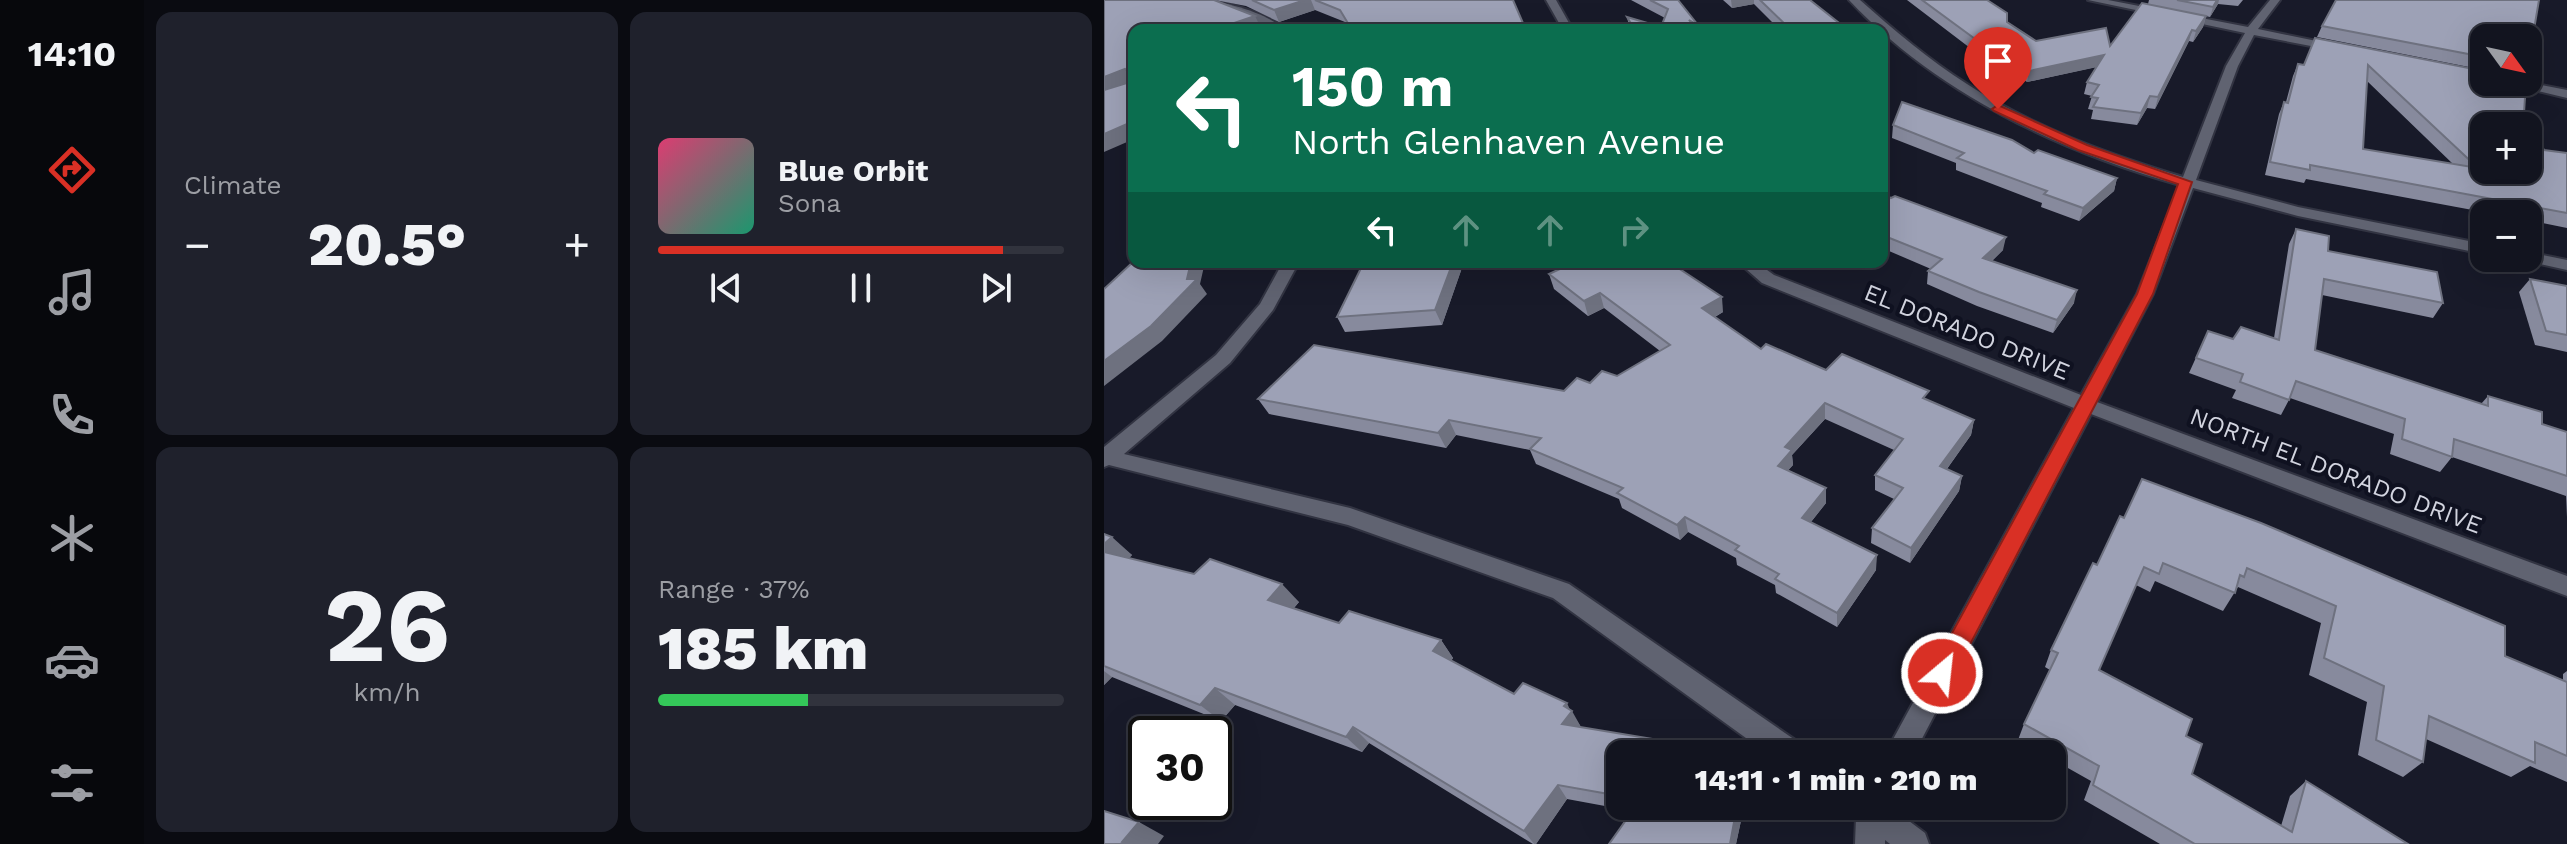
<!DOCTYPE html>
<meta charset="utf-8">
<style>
body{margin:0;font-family:"Work Sans",sans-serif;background:#1f212c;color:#f1f3f6;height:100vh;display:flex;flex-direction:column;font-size:30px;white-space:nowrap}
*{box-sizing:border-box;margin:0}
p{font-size:26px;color:#9c9ea4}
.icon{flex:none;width:44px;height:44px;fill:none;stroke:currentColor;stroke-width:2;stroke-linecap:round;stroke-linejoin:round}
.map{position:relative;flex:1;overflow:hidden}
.sheet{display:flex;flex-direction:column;gap:12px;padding:12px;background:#0a0b11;width:960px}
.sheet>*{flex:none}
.top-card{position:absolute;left:24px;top:24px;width:760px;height:244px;border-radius:16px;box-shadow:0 8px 32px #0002,0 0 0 2px #31333d;background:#0b6e4f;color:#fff;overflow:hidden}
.needle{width:52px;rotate:123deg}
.controls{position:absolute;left:1366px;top:24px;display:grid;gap:16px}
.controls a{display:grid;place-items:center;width:72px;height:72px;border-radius:16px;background:#12141f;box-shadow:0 8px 32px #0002,0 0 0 2px #31333d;font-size:40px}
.speed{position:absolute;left:24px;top:716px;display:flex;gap:16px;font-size:40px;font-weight:700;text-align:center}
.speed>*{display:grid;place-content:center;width:104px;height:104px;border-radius:50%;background:#12141f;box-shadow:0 8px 32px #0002,0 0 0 2px #31333d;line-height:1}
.speed .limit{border:4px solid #111;border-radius:12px;background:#fff;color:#111}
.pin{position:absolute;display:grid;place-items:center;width:68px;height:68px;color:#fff;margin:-82px -34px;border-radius:50% 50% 50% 0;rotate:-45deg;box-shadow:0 0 8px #0007}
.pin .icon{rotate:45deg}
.me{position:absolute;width:88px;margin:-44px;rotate:28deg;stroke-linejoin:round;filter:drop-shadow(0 0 6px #0008)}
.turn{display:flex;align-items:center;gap:28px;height:168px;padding:0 32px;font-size:36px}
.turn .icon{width:104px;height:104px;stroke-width:2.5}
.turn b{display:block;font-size:56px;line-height:68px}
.lanes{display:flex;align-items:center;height:76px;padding:0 32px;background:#0003;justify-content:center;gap:40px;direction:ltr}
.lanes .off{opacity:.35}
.big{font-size:60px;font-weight:800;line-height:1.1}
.sheet .card{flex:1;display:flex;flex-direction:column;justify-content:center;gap:12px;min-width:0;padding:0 28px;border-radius:16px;background:#1f212c}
.sheet .dial{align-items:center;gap:0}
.dial b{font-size:104px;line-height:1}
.song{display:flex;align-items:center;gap:24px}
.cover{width:96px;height:96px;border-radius:12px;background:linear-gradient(135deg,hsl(340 70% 55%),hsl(160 70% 35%))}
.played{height:8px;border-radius:4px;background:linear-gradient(90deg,#d93025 85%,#31333d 85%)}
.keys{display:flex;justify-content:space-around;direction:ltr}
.heat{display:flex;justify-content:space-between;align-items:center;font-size:44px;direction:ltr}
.charge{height:12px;border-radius:6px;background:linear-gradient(90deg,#34c759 37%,#31333d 0)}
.sheet .tiles{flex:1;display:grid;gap:12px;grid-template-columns:repeat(2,1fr)}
.trip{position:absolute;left:502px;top:740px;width:460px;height:80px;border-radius:16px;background:#12141f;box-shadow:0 8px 32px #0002,0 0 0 2px #31333d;font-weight:800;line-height:80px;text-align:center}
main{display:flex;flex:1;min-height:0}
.tab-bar{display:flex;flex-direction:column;width:144px;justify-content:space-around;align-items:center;background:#07080c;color:#9c9ea4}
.tab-bar .icon{width:56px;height:56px}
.tab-bar .on{color:#d93025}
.tab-bar b{font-size:36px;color:#f1f3f6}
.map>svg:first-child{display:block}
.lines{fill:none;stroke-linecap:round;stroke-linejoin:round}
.minor-casing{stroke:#323442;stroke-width:4}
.minor{fill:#606371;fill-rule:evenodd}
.wall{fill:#878a9d;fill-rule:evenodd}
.shaded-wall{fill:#6e717f}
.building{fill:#9da1b6;stroke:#6e717f;stroke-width:2;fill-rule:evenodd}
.route{fill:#d93025;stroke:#8d1f18;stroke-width:2}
.labels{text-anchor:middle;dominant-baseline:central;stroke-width:8;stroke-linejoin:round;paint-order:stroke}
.street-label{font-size:24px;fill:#d2d4df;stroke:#0f1120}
</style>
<main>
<nav class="tab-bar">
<b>14:10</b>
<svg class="icon on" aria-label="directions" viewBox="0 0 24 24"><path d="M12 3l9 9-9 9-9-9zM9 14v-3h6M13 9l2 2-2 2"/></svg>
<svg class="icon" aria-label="music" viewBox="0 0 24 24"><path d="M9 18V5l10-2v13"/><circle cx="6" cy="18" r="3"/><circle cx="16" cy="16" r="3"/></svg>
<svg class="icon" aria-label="phone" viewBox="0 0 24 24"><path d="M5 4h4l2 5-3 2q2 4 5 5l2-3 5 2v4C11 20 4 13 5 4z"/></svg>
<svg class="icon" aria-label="climate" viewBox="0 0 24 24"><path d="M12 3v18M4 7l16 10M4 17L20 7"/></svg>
<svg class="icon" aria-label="car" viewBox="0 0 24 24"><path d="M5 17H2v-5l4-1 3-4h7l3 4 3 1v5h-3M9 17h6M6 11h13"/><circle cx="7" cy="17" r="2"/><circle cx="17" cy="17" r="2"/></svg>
<svg class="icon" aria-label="filters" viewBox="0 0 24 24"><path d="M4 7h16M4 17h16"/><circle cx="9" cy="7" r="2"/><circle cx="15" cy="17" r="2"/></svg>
</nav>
<section class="sheet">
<div class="tiles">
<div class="card"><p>Climate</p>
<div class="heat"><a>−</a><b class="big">20.5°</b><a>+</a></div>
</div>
<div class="card">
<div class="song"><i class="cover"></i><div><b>Blue Orbit</b><p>Sona</p></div></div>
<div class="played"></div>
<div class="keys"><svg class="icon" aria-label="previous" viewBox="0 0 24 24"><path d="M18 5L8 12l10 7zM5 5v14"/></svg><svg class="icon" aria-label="pause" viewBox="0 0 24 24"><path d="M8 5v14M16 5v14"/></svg><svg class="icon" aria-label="next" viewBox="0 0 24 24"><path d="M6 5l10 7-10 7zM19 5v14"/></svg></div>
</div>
<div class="card dial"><b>26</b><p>km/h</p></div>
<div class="card"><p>Range · 37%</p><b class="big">185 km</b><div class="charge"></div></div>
</div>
</section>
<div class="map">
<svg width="1463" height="844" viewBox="0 0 1463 844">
<rect width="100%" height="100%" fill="#181a29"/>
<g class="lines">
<defs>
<g id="minor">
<path d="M 96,0 C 117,0 167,14 180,30 L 169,30 Z"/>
<path d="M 442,0 L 452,0 L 469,30 L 459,30 Z"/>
<path d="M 745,0 L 756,0 C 790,30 825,60 863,84 C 928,127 1004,154 1079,177 L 1122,66 L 1141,33 L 984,0 L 1004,0 L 1144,27 L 1166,0 L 1176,0 L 1154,29 L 1237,46 L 1237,50 L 1233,51 L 1150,35 L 1134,66 L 1092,180 L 1194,207 L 1380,244 L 1380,254 L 1194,216 L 1089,188 L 1049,294 L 993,402 L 1463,576 L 1463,596 L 987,414 L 810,754 L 781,754 L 970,408 L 658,283 L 634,262 L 652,262 L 670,275 L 977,395 L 1033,294 L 1076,185 C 955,151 832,93 745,0 Z"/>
<path d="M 1397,82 L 1421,82 L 1463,90 L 1463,98 Z"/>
<path d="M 1424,252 L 1463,260 L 1463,270 L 1418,260 L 1417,258 L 1424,258 Z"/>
<path d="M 179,262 L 195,262 L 169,310 L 126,363 L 20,454 L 246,508 L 465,584 L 697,744 L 701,754 L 664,754 L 449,598 L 244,525 L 5,465 L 0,467 L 0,447 L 112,355 L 156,304 Z"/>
<path d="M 746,806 L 785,806 L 821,833 L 825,844 L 786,844 L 781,840 L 781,844 L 751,844 L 752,817 Z"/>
</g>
</defs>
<use href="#minor" class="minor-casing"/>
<use href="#minor" class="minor"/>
</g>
<g class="wall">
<path d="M 111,0 L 409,0 L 422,30 L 246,30 L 241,22 L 211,10 L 175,22 L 142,6 Z"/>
<path d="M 527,0 L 574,0 L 594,25 L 595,30 L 526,30 L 523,17 L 557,27 L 561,18 Z"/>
<path d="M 619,0 L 706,0 L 744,30 L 676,30 L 650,4 L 628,8 Z"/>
<path d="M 803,0 L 883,0 L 903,22 L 932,41 L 1006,46 L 1044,4 L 1045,0 L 1139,0 L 1134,6 L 1114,4 L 1106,17 L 1068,9 L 1102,16 L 1099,27 L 1089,42 L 1085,41 L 1051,109 L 1043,108 L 1033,125 L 987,119 L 989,110 L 984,109 L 988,96 L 980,94 L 983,82 L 992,67 L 923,82 L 903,68 L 895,70 Z"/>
<path d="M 1218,26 L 1380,38 L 1380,70 L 1213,37 Z"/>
<path d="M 1211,38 L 1420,113 L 1440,150 L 1463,153 L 1463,228 L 1424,220 L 1424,214 L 1390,214 L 1202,179 L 1200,183 L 1161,175 L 1175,114 L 1180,102 L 1182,102 L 1189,76 L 1194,64 L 1200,65 ZM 1263,81 L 1349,164 L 1259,149 Z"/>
<path d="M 789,125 L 930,153 L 1013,178 L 1010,191 L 975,221 L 937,207 L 938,203 L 852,170 L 852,163 L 788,138 Z"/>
<path d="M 778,193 L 899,250 L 888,261 L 970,303 L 949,333 L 873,306 L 823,284 L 824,271 L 827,269 L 778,248 Z"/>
<path d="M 1192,229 L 1224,251 L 1339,303 L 1329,318 L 1218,295 L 1211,350 L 1377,404 L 1384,396 L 1438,424 L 1463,432 L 1463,517 L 1462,496 L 1348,457 L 1336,472 L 1286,454 L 1290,434 L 1186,398 L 1177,415 L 1128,398 L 1132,390 L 1085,373 L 1104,331 L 1129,339 L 1170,338 L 1185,244 Z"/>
<path d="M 260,262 L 360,262 L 338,325 L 241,332 L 233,317 Z"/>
<path d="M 463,262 L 565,262 L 619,312 L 611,317 L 657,349 L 722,370 L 824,400 L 870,420 L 867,435 L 843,469 L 858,476 L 855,491 L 806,563 L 767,543 L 768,528 L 790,499 L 771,490 L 771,475 L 790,450 L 721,419 L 688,455 L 689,465 L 684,470 L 722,488 L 722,503 L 707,522 L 772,570 L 733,627 L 672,593 L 671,585 L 633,565 L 632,558 L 584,532 L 576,540 L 518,508 L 515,499 L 432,464 L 426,450 L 352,435 L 342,448 L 165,414 L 154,399 L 460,391 L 513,376 L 556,351 L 500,308 L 484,316 L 450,289 L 445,274 L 465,265 Z"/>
<path d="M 1426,279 L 1463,286 L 1463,352 L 1431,345 L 1415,292 Z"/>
<path d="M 1016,516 L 1401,656 L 1459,680 L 1459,674 L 1463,671 L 1463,782 L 1426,766 L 1407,777 L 1322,739 L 1319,762 L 1299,777 L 1254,755 L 1263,702 L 1205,675 L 1217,623 L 1134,587 L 1119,611 L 1051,581 L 1046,592 L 1032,585 L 995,670 L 1082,736 L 1088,774 L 1177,826 L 1186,796 L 1202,781 L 1304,844 L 1056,844 L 980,800 L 987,781 L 948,759 L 948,754 L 939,754 L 914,740 L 920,724 L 946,670 L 941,667 L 947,650 L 993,565 Z"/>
<path d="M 0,534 L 28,555 L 25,558 L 195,602 L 190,608 L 235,623 L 337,640 L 349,658 L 347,661 L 410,694 L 465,709 L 477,727 L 516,754 L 516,806 L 635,806 L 638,816 L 632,844 L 505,844 L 528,811 L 463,799 L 432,844 L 429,844 L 265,743 L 258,752 L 131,705 L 117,721 L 8,677 L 0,685 Z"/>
</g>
<g class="shaded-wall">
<path d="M 201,0 L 207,0 L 211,10 L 175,22 L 170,10 Z"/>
<path d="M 627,0 L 650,0 L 650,4 L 628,8 Z"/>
<path d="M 1113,0 L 1115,0 L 1114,4 L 1106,17 L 1109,7 Z"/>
<path d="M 151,16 L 157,28 L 151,30 L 113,30 L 112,29 Z"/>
<path d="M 1102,16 L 1099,27 L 1089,42 L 1092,31 Z"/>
<path d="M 1088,30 L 1085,41 L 1051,109 L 1054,97 Z"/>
<path d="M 1000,55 L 998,66 L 923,82 L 925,71 Z"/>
<path d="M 905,57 L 903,68 L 895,70 L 897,58 Z"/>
<path d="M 21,69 L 29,82 L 0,92 L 0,77 Z"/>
<path d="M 1046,96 L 1043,108 L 1033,125 L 1037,113 Z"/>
<path d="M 30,121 L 30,139 L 0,152 L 0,134 Z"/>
<path d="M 1013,178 L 1010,191 L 975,221 L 979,208 Z"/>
<path d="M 902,237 L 899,250 L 877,271 L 879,258 Z"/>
<path d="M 87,262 L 101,262 L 96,284 L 103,294 L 58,341 L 0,386 L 0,361 L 83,279 Z"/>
<path d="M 349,262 L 360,262 L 338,325 L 331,310 Z"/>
<path d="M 973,290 L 970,303 L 949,333 L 953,320 Z"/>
<path d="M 496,293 L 500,308 L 484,316 L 480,301 Z"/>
<path d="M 618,297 L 619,312 L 600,323 L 598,308 Z"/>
<path d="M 721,403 L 721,419 L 688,455 L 689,465 L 675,481 L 674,466 L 681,447 Z"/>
<path d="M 345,420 L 352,435 L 342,448 L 334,433 Z"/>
<path d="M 870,420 L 867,435 L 834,481 L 836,466 Z"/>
<path d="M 858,476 L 855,491 L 806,563 L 807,548 Z"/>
<path d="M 722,488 L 722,503 L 699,532 L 698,518 Z"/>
<path d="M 581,517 L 584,532 L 576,540 L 573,525 Z"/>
<path d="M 8,537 L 28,555 L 14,569 L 0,556 L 0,544 Z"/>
<path d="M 773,555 L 772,570 L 733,627 L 733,613 Z"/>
<path d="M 178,584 L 195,602 L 181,618 L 164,600 Z"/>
<path d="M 337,640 L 349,658 L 342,668 L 329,651 Z"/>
<path d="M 0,671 L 8,677 L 0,685 Z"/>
<path d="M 111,688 L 131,705 L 117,721 L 96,705 Z"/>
<path d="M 463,703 L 467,712 L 468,711 L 477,727 L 467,740 L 458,724 L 460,706 Z"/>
<path d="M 249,727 L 265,743 L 258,752 L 242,737 Z"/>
<path d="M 555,740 L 560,754 L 551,754 Z"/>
<path d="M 454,785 L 463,799 L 432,844 L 430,844 L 420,831 Z"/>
<path d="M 633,806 L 635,806 L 638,816 L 632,844 L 626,844 Z"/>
<path d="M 35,822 L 60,836 L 54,844 L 22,844 L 18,842 Z"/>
</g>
<g class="building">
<path d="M 0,0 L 110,0 L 151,16 L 112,29 L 116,30 L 30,30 L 30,121 L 0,134 L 0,90 L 23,83 L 25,72 L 21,69 L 0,77 Z"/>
<path d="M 148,0 L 201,0 L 170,10 Z"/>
<path d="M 211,0 L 409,0 L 422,30 L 248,30 L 236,10 Z"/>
<path d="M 546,0 L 574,0 L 594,25 L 585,20 L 593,30 L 531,30 L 523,17 L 557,27 L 564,9 Z"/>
<path d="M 656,0 L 706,0 L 744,30 L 687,30 Z"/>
<path d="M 818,0 L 883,0 L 903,13 L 903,22 L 932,41 L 1002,28 L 1006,46 L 1038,3 L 1102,16 L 1092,31 L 1088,30 L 1054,97 L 1046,96 L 1037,113 L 989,107 L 994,98 L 987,97 L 995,85 L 983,82 L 1000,55 L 925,71 L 905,57 L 897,58 Z"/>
<path d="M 1073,0 L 1113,0 L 1109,7 Z"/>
<path d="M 1232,0 L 1435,0 L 1424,65 L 1424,38 L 1380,38 L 1380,57 L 1218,26 Z"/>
<path d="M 1211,38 L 1380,71 L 1380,82 L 1422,82 L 1420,113 L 1440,150 L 1463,153 L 1463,213 L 1206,165 L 1206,170 L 1166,162 L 1180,102 L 1184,103 L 1194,64 L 1200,65 ZM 1264,65 L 1374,168 L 1259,149 ZM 1380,126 L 1424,126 L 1424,170 L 1380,170 Z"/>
<path d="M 798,102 L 908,140 L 930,153 L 934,150 L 1013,178 L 979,208 L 940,194 L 943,191 L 853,158 L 860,153 L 789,125 Z"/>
<path d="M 778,193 L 787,198 L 791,196 L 902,237 L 879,258 L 973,290 L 953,320 L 875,292 L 824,271 L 838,259 L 778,235 Z"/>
<path d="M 1192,229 L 1225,236 L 1224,251 L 1333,272 L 1339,303 L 1220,279 L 1211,350 L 1384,406 L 1384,396 L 1438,412 L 1438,424 L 1463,432 L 1463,476 L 1350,439 L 1348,457 L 1298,439 L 1301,419 L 1192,381 L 1185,400 L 1136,382 L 1139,374 L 1092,358 L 1104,331 L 1129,339 L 1137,327 L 1175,340 Z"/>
<path d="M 30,261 L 87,262 L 83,279 L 93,279 L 47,326 L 0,361 L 0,289 Z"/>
<path d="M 260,262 L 349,262 L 331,310 L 233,317 Z"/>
<path d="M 471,262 L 565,262 L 618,297 L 598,308 L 657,349 L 662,344 L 722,370 L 738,354 L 825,391 L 819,398 L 870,420 L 836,466 L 858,476 L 807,548 L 768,528 L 799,488 L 771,475 L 799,439 L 721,403 L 681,447 L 688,450 L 674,466 L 722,488 L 698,518 L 773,555 L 733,613 L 671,579 L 675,574 L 631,550 L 635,546 L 581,517 L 573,525 L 513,493 L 519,488 L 426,449 L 437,438 L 345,420 L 334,433 L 154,399 L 210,345 L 460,391 L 473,378 L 486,383 L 498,371 L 513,376 L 566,345 L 496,293 L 480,301 L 445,274 Z"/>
<path d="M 1426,279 L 1463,286 L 1463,335 L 1442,331 Z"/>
<path d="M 1038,479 L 1157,523 L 1401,626 L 1401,656 L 1463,682 L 1463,756 L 1431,742 L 1431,763 L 1325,716 L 1319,762 L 1272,740 L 1280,686 L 1220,658 L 1232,606 L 1143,568 L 1140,577 L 1136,575 L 1131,593 L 1059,563 L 1055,574 L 1040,567 L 995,670 L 1088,719 L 1082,736 L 1098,744 L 1088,774 L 1188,832 L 1202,781 L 1304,844 L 1091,844 L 989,785 L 995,766 L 920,724 L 954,653 L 947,650 L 973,596 L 989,563 L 993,565 L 1016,516 L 1020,518 Z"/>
<path d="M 0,534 L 8,537 L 0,544 Z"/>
<path d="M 0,552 L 90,574 L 106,559 L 178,584 L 164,600 L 235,623 L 245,611 L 337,640 L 329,651 L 410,694 L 419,683 L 463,703 L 460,706 L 468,711 L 458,724 L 555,740 L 551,754 L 516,754 L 516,796 L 454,785 L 420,831 L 249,727 L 242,737 L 111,688 L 96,705 L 0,666 Z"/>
<path d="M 532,806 L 633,806 L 626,844 L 505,844 Z"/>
<path d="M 0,811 L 35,822 L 18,842 L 24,844 L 0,844 Z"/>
</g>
<path class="route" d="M 894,105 L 983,145 L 1088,182 L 1049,294 L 847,681 L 838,684 L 830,681 L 827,673 L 830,666 L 1033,294 L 1074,184 L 974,150 L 890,111 L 888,109 Z"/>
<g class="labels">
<g class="street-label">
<text transform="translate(863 332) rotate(22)">EL DORADO DRIVE</text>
<text transform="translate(1232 471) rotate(21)">NORTH EL DORADO DRIVE</text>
</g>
</g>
</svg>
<div class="controls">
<a><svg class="needle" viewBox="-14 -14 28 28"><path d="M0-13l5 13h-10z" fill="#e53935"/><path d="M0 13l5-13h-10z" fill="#9c9ea4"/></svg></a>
<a>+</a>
<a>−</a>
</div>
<div class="speed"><div class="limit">30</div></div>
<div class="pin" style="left:894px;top:109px;background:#d93025"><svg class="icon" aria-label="arrive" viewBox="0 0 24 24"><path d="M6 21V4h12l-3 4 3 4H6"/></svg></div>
<svg class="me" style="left:838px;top:673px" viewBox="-20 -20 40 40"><circle r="17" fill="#d93025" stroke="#fff" stroke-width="3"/><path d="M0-11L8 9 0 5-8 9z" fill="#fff"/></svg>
<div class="trip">14:11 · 1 min · 210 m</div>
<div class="top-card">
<div class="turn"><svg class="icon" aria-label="left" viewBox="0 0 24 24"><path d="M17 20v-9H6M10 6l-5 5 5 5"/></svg><div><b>150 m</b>North Glenhaven Avenue</div></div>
<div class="lanes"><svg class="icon" aria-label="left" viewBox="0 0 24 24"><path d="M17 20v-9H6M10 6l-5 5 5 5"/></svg><svg class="icon off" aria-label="ahead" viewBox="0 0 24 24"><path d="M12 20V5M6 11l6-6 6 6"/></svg><svg class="icon off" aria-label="ahead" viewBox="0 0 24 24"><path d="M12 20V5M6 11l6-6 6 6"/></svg><svg class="icon off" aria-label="right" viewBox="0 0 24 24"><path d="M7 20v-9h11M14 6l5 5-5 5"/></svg></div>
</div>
</div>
</main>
